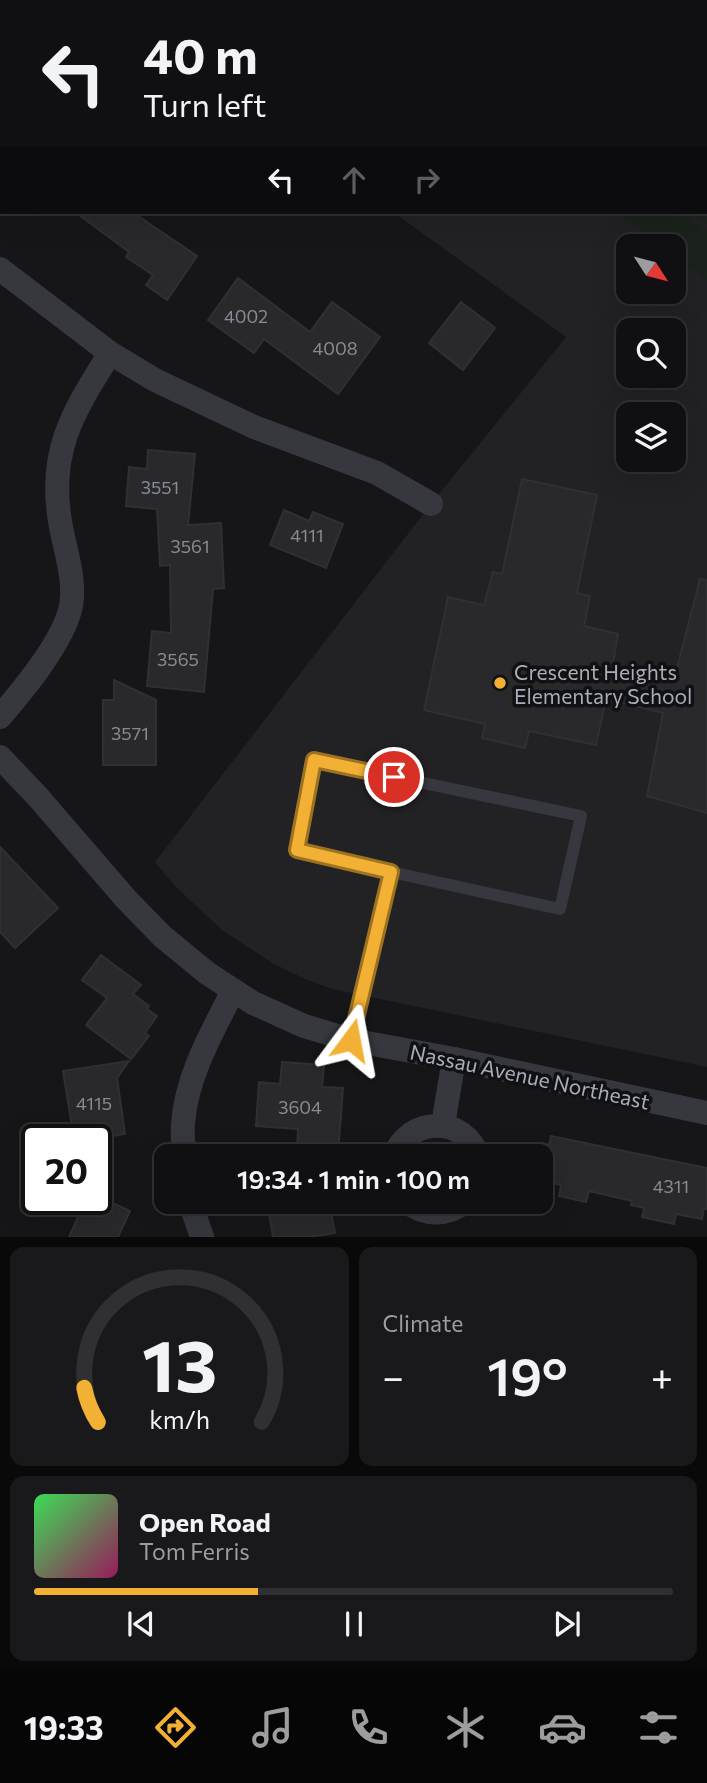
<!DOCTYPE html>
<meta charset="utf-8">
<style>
body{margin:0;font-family:Commissioner,sans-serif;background:#19191b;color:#f1f3f6;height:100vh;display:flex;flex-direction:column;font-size:26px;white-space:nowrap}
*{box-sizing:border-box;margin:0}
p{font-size:23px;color:#9c9d9f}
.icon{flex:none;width:38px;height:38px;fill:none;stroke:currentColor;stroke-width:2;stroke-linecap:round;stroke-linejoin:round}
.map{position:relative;height:1237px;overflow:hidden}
.details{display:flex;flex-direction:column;gap:10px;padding:10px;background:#09090a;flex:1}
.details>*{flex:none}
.hud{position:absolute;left:0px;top:0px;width:707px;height:214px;box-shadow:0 7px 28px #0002,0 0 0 2px #303032;background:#101012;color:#f1f3f6;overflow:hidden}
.needle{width:46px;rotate:126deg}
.controls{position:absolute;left:616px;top:234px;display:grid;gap:14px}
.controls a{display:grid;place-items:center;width:70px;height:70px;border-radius:14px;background:#101012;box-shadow:0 7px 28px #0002,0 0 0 2px #303032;font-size:35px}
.speed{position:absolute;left:21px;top:1124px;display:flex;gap:14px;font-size:35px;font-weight:700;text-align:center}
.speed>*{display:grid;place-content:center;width:91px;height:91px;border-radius:50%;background:#101012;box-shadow:0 7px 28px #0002,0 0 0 2px #303032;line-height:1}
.speed .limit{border:4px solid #111;border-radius:10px;background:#fff;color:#111}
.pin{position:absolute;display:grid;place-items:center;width:60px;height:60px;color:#fff;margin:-30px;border:4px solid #fff;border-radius:50%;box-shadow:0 2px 7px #0007}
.me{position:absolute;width:77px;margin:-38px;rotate:13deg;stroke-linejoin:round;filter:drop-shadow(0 0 5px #0008)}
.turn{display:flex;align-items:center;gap:24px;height:147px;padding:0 28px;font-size:32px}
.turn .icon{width:91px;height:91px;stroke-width:2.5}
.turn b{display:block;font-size:49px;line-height:60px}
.lanes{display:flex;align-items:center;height:66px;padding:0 28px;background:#0003;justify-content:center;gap:35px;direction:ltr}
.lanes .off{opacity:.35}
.big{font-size:52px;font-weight:600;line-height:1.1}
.details .tile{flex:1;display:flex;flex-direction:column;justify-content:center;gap:10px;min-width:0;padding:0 24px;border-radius:14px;background:#19191b}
.details .dial{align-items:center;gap:0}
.dial svg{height:182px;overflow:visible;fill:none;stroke:#303032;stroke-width:7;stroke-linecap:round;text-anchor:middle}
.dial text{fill:#f1f3f6;stroke:none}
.song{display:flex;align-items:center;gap:21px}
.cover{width:84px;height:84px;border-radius:10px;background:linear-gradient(135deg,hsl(130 70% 55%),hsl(330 70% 35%))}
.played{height:7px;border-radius:4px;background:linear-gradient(90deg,#f2b134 35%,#303032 35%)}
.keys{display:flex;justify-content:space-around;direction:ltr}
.heat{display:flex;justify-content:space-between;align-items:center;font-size:38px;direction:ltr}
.details .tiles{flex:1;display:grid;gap:10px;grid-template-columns:1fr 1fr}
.tile:last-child{grid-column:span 2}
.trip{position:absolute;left:154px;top:1144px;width:399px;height:70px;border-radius:14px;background:#101012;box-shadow:0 7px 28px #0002,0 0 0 2px #303032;font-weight:600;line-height:70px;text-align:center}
.tabs{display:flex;height:112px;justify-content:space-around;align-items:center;background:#060607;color:#9c9d9f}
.tabs .icon{width:49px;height:49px}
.tabs .active{color:#f2b134}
.tabs b{font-size:32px;color:#f1f3f6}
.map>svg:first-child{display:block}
.built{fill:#222225;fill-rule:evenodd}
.green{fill:#1c231d}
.building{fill:#29292c;stroke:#303034;stroke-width:2}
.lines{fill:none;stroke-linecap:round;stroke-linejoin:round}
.service{stroke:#37383d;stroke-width:12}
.minor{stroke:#37383d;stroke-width:24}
.route-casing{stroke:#9d7322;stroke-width:18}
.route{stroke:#f2b134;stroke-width:12}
.poi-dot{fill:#f2b134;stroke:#111113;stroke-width:2.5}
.labels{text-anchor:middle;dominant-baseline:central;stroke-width:7;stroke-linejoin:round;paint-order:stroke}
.number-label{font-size:18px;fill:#888b94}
.poi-label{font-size:21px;fill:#a8adb8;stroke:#111113;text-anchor:start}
.street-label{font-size:21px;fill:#a8adb8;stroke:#111113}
</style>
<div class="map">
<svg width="707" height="1237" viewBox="0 0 707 1237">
<rect width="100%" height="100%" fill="#161618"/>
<path class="built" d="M 99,0 L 707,0 L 707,1067 L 332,989 L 303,978 L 274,964 L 222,930 L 175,886 L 155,862 L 431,504 L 566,337 L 393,212 L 705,212 L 705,2 ZM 628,247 L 674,247 L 674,292 L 628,292 ZM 628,331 L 674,331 L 674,376 L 628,376 ZM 628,415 L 674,415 L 674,460 L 628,460 Z"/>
<g class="green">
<path d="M 534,0 L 707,0 L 707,224 L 690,212 L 705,212 L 705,2 L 533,2 Z"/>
<path d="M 615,212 L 682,212 L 707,230 L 707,279 L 674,255 L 674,247 L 663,247 Z"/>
</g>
<g class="building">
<path d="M 75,212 L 132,212 L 197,256 L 167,300 L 146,285 L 153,275 L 126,257 L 129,252 Z"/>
<path d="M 238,278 L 310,332 L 332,302 L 380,337 L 338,394 L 264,339 L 254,353 L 208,320 Z"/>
<path d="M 461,302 L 495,328 L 463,370 L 429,343 Z"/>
<path d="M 148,450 L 195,454 L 188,525 L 221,523 L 224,588 L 213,589 L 204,692 L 147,686 L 152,631 L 171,633 L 170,565 L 160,566 L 157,509 L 126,506 L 129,467 L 147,469 Z"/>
<path d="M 522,479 L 597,495 L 577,593 L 590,596 L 584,626 L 618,634 L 612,670 L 673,683 L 700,579 L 707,580 L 707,813 L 647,796 L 663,713 L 606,699 L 596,745 L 529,731 L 525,748 L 482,738 L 485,724 L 424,710 L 448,597 L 484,605 L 493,572 L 502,574 Z"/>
<path d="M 284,510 L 309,521 L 313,512 L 343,524 L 326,568 L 270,545 Z"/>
<path d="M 114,680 L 156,700 L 156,765 L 103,765 L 103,700 L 114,700 Z"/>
<path d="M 0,847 L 58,908 L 15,948 L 0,932 Z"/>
<path d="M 101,955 L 141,985 L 133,994 L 149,1006 L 147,1009 L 157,1016 L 145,1033 L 149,1036 L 131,1059 L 86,1025 L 107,998 L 82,980 Z"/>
<path d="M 129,1061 L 117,1078 L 125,1134 L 94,1139 L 74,1139 L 63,1071 Z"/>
<path d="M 282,1062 L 324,1065 L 322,1087 L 343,1088 L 338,1154 L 297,1151 L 298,1129 L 256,1126 L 259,1082 L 280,1084 Z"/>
<path d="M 551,1136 L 707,1168 L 707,1209 L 704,1208 L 702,1219 L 676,1214 L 674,1224 L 642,1217 L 644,1208 L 631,1205 L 632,1201 L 589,1191 L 586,1202 L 559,1196 L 561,1185 L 541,1180 L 541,1143 L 549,1145 Z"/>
<path d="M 86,1199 L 104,1199 L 130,1211 L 118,1237 L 69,1237 Z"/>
<path d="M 267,1202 L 329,1202 L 335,1233 L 309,1237 L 273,1237 Z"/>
</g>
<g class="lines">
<path class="service" d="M 351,1040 L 391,872 L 560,909 L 581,816 L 314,760 L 297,850 L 391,872"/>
<g class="minor">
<path d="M 0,269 L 110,353 L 155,380 L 254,427 L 377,473 L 431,504"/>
<path d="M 0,717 C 23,690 64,641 71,606 C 76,578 64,548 60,521 C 48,450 74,411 110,353"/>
<path d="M 0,757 L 38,797 L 126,899 L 162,936 L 207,973 L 253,1003 L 304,1026 L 351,1040 L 454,1059 L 707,1113"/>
<path d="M 443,1125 L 454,1059"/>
<path d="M 184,1157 C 184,1146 182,1135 183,1124 C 186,1077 212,1032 233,991"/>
<path d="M 394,1157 C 408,1116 465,1115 478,1157"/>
<path d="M 190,1202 L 202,1237"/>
<path d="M 407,1202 C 426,1216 446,1216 465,1202"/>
</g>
</g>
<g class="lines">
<defs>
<path id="route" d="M 351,1040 L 391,872 L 297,850 L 314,760 L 394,777"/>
</defs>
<use href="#route" class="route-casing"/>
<use href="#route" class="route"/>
</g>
<circle class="poi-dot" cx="500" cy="683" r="7"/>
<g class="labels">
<g class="number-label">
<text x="246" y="316">4002</text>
<text x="335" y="348">4008</text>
<text x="160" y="487">3551</text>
<text x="307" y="535">4111</text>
<text x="190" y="546">3561</text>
<text x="178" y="659">3565</text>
<text x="130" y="733">3571</text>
<text x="94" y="1103">4115</text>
<text x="300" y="1107">3604</text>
<text x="671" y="1186">4311</text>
</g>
<g class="poi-label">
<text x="514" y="671">Crescent Heights<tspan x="514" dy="24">Elementary School</tspan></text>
</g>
<g class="street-label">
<text transform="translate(530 1076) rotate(12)">Nassau Avenue Northeast</text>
</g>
</g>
</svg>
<div class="controls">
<a><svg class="needle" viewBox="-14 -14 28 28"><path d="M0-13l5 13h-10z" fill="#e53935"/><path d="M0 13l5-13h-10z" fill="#9c9d9f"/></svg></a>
<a><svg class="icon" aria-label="search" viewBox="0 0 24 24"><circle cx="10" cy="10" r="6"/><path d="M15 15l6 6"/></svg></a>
<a><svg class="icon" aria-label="layers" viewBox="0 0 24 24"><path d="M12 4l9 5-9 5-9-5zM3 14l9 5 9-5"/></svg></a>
</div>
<div class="speed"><div class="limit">20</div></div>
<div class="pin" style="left:394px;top:777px;background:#d93025"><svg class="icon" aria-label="arrive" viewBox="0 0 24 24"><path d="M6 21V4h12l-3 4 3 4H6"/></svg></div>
<svg class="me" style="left:351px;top:1040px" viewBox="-20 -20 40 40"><path d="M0-17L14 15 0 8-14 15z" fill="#f2b134" stroke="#fff" stroke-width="4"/></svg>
<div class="trip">19:34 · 1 min · 100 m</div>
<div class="hud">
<div class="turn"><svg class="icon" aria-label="left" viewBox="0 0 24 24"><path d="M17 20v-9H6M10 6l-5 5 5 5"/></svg><div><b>40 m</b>Turn left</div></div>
<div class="lanes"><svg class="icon" aria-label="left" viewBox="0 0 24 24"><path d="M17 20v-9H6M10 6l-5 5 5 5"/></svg><svg class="icon off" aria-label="ahead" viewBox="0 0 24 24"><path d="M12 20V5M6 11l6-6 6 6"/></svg><svg class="icon off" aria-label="right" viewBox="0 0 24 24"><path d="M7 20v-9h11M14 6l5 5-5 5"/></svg></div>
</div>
</div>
<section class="details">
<div class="tiles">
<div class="tile dial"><svg viewBox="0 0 100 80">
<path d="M14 69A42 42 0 1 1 86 69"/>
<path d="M14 69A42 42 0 0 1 8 54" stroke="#f2b134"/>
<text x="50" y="56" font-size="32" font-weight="700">13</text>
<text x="50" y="72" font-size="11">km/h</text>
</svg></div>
<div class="tile"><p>Climate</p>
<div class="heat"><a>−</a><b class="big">19°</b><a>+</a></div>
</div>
<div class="tile">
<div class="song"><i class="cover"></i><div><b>Open Road</b><p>Tom Ferris</p></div></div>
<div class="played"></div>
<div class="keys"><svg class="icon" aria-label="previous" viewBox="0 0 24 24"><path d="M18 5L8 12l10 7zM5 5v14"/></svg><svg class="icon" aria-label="pause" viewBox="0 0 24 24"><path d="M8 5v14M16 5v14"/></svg><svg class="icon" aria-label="next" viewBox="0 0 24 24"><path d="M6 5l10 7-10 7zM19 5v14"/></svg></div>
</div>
</div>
</section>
<nav class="tabs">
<b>19:33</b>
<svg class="icon active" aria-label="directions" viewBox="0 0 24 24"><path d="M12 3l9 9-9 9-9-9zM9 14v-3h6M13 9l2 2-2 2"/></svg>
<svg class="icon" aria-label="music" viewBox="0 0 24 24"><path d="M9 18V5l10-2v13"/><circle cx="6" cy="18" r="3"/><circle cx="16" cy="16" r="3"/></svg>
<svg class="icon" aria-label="phone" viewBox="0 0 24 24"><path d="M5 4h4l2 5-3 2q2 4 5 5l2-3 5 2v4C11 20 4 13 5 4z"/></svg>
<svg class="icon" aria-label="climate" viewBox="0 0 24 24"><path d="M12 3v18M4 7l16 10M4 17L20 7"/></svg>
<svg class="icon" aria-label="car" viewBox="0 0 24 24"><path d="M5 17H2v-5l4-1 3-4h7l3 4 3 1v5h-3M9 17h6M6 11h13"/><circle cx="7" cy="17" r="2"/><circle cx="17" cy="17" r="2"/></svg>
<svg class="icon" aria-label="filters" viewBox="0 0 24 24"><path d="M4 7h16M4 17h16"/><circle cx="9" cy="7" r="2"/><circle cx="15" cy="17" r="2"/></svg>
</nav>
